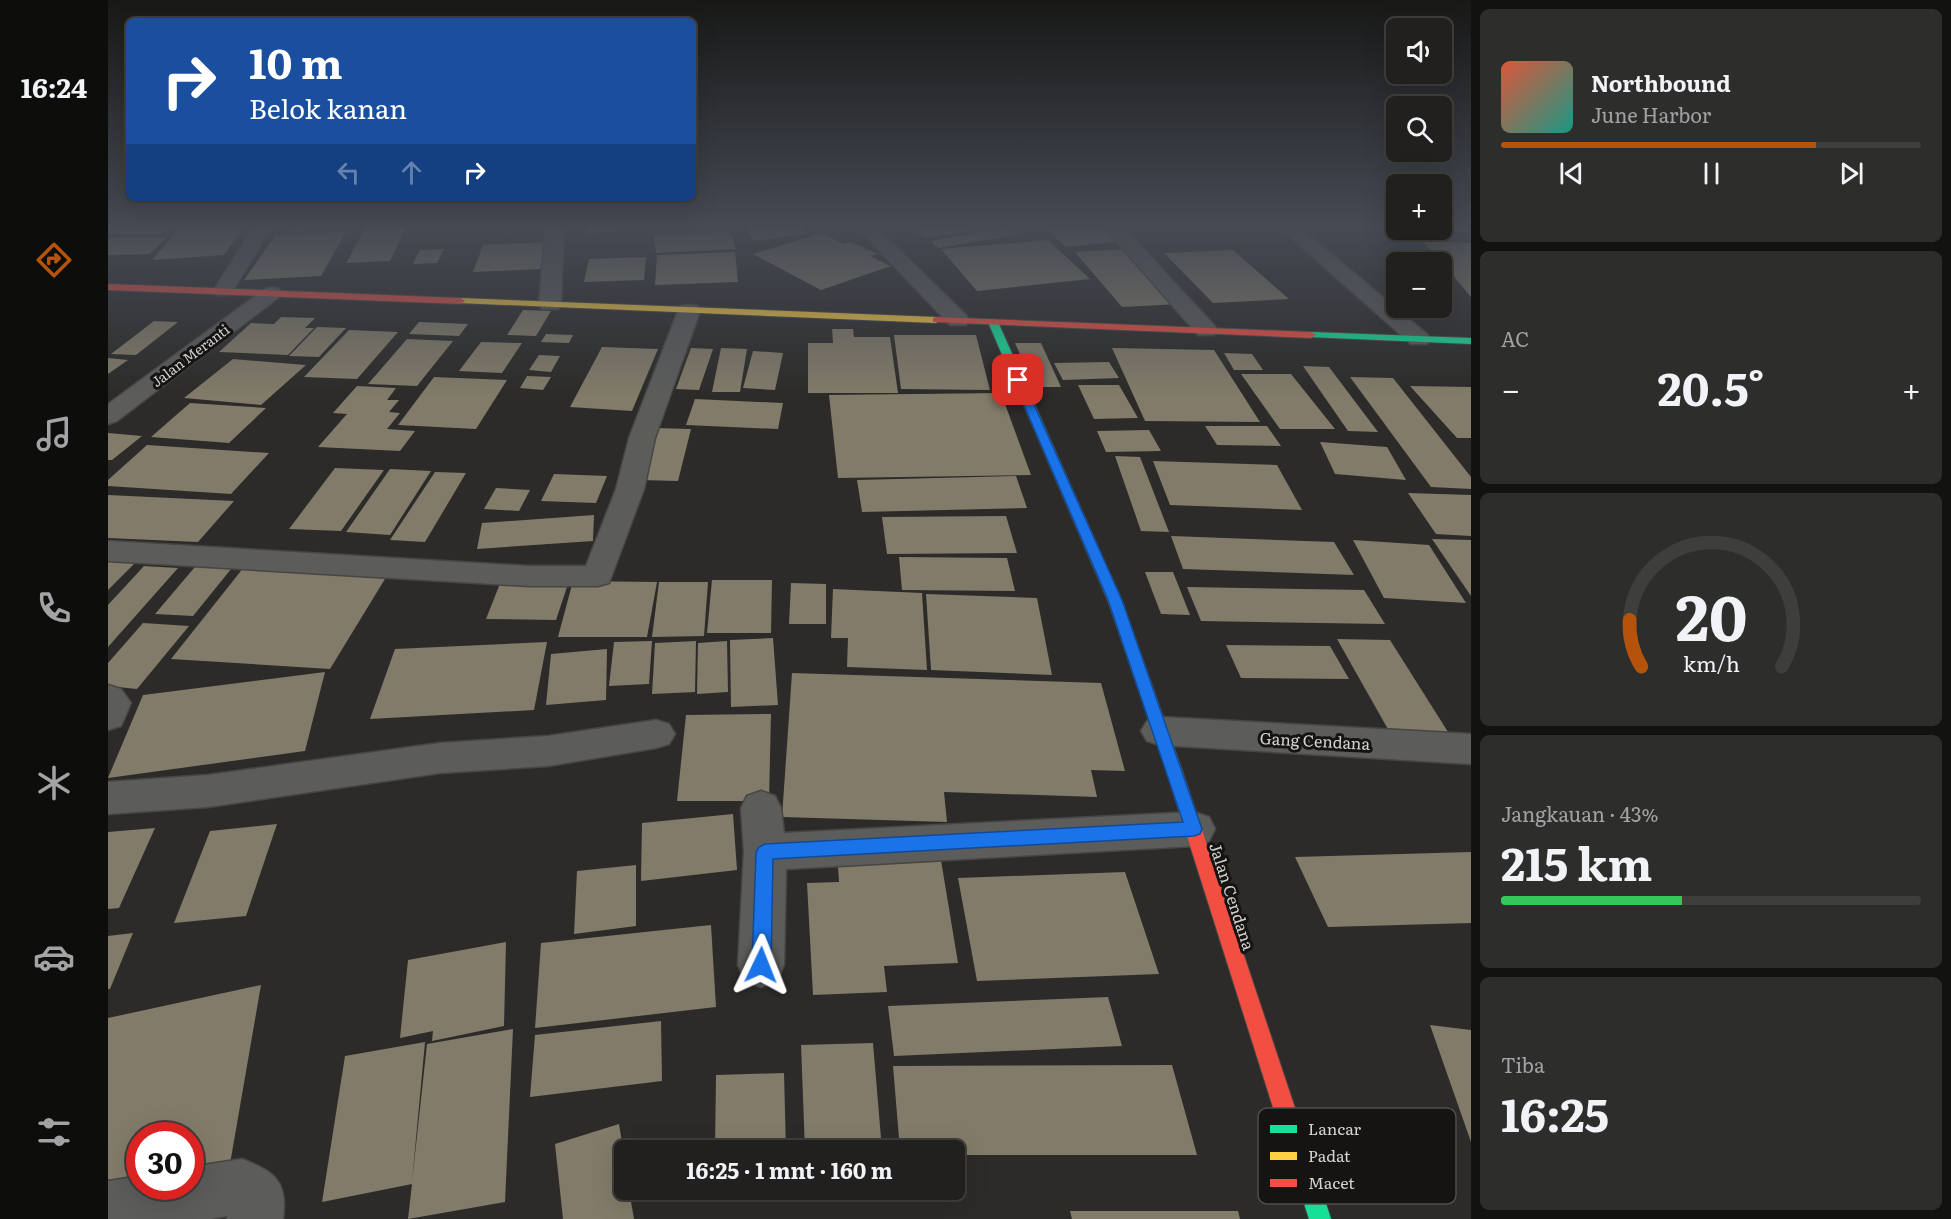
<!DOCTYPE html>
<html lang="id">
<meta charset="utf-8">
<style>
body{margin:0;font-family:Literata,serif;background:#2d2d2c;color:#f1f3f6;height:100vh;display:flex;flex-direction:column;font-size:22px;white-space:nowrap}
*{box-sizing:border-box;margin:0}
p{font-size:20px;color:#a2a3a4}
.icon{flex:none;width:33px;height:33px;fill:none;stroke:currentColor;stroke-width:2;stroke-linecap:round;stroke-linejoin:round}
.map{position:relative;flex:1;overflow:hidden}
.details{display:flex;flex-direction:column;gap:9px;padding:9px;background:#121211;width:480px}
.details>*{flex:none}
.guide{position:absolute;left:18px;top:18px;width:570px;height:183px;border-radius:9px;box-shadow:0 6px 24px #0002,0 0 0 2px #3e3e3d;background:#1a4fa0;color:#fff;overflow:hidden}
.controls{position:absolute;left:1278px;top:18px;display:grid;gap:12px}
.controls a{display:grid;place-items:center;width:66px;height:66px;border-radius:9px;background:#21201f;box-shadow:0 6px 24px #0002,0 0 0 2px #3e3e3d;font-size:30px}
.speed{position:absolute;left:18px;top:1122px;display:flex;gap:12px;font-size:30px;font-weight:700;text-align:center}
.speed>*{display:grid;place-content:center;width:78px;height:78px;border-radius:50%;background:#21201f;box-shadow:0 6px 24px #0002,0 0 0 2px #3e3e3d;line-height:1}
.speed .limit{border:9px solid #d22;background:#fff;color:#111}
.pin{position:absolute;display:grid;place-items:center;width:51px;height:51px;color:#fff;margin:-26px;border-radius:12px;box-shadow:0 3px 9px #0006}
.me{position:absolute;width:66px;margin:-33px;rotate:2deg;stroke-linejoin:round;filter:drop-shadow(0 0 4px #0008)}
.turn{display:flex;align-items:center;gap:21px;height:126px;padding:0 24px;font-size:27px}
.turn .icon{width:78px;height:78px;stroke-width:2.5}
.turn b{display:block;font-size:42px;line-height:51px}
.lanes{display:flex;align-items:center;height:57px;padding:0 24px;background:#0003;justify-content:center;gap:30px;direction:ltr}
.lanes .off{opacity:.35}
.big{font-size:45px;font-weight:700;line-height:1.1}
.details .card{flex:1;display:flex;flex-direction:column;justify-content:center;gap:9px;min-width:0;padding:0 21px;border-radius:9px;background:#2d2d2c}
.details .dial{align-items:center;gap:0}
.dial svg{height:156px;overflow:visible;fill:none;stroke:#3e3e3d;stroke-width:7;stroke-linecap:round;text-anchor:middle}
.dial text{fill:#f1f3f6;stroke:none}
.song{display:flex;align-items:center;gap:18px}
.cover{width:72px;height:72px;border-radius:9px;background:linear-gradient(135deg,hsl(10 70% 55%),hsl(170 70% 35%))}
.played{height:6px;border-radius:3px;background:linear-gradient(90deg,#b45309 75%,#3e3e3d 75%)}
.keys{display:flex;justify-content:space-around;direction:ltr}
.heat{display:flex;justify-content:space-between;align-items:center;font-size:33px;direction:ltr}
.charge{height:9px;border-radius:4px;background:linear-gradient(90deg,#34c759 43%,#3e3e3d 0)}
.trip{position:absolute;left:506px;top:1140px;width:351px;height:60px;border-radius:9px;background:#21201f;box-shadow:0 6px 24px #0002,0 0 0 2px #3e3e3d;font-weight:700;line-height:60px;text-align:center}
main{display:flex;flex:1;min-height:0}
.menu{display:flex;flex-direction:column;width:108px;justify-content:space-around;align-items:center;background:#0d0d0c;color:#a2a3a4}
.menu .icon{width:42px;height:42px}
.menu .on{color:#b45309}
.menu b{font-size:27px;color:#f1f3f6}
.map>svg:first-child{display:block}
.building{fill:#827b69}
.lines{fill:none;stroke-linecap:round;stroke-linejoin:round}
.street-casing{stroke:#474644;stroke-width:3}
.fast-casing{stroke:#474644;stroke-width:2}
.slow-casing{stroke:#474644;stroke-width:2}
.jam-casing{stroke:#474644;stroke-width:2}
.street{fill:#5c5c5b;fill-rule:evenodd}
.fast{fill:#16e098;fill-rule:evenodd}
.slow{fill:#ffcf43;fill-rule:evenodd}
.jam{fill:#f24e42;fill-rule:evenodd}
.route{fill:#1a73e8;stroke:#114b97;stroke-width:1.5}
.labels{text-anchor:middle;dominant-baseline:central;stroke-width:6;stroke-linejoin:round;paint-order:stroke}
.far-street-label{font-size:14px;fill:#d4d3d1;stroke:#151413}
.street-label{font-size:16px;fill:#d4d3d1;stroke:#151413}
.key{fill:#151413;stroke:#4e4d4c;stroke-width:1.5}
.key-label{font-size:16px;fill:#d4d3d1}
</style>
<main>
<nav class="menu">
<b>16:24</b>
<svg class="icon on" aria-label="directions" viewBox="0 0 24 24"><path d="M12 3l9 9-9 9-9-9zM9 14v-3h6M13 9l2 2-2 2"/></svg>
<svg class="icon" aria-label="music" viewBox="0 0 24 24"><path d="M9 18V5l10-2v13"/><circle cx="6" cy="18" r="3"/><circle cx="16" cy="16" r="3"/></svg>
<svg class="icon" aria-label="phone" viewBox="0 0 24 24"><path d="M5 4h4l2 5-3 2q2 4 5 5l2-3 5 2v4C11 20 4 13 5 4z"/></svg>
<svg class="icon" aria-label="climate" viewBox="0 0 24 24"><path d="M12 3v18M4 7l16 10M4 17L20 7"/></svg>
<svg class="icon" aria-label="car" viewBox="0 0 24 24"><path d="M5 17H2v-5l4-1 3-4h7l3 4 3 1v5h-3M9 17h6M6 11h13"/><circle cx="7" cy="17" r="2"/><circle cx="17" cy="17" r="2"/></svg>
<svg class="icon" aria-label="filters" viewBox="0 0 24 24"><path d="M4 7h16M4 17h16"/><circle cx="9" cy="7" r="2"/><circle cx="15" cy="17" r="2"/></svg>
</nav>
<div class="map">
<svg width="1363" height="1219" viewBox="0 0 1363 1219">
<rect width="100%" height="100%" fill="#2c2b29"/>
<g class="building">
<path d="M 4,227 L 61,227 L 51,234 L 0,234 L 0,230 Z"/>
<path d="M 72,227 L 136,227 L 116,255 L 44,260 Z"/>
<path d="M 185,227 L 239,227 L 239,229 L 182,231 Z"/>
<path d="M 258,227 L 298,227 L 282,261 L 238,263 Z"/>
<path d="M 327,227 L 362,227 L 362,229 L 323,230 Z"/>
<path d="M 479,227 L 531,227 L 531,228 L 480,233 Z"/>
<path d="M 637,227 L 695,227 L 698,234 L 645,241 Z"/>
<path d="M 803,227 L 887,227 L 887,228 L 816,238 Z"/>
<path d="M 936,227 L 995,227 L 1013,241 L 958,247 Z"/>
<path d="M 1275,227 L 1288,227 L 1288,230 L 1363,227 L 1363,232 L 1281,232 Z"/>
<path d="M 901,228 L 911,234 L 830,248 L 822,241 Z"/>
<path d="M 238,232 L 213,276 L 136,280 L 167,236 Z"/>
<path d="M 623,232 L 628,249 L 548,253 L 546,236 Z"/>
<path d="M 713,233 L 736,244 L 743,242 L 770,254 L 762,256 L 783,266 L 713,290 L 645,254 Z"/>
<path d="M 60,237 L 41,254 L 0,255 L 0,241 L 3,238 Z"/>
<path d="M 940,240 L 982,279 L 869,291 L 833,249 Z"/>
<path d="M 1314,241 L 1363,243 L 1363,297 L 1334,262 Z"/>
<path d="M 439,242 L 432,269 L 365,272 L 375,245 Z"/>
<path d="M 336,249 L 329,263 L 305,264 L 312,250 Z"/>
<path d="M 1020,249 L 1072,304 L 1014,307 L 967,252 Z"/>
<path d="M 1125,250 L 1181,299 L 1105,303 L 1056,253 Z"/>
<path d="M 627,252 L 630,282 L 547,285 L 549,255 Z"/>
<path d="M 538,257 L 536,280 L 476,282 L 481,259 Z"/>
<path d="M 415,310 L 443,311 L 428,336 L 399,335 Z"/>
<path d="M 173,317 L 207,318 L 197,328 L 206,328 L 180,355 L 111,352 L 143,323 L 166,324 Z"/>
<path d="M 46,321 L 70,322 L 28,355 L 3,354 Z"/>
<path d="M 311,322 L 360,324 L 351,336 L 301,334 Z"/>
<path d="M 209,327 L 238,328 L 211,357 L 181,356 Z"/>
<path d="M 724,329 L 745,329 L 746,337 L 782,337 L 790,393 L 700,393 L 700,343 L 725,343 Z"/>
<path d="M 241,330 L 290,332 L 249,379 L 196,377 Z"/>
<path d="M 438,334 L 465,335 L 461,343 L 433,342 Z"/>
<path d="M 786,335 L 868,335 L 882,390 L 793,389 Z"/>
<path d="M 299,339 L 345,341 L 309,386 L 260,384 Z"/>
<path d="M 373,342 L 414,343 L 394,373 L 351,371 Z"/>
<path d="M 907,343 L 933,343 L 953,387 L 926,387 Z"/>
<path d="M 494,347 L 550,349 L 524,411 L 462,407 Z"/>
<path d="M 583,348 L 605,349 L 591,390 L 568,389 Z"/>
<path d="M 613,348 L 639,349 L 632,392 L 604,392 Z"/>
<path d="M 1004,348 L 1106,350 L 1152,422 L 1037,421 Z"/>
<path d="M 645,351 L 675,353 L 667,390 L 635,388 Z"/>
<path d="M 1116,353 L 1144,354 L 1155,370 L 1126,370 Z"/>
<path d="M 431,355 L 452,356 L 443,372 L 421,370 Z"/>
<path d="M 0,358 L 20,360 L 0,374 Z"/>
<path d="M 125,359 L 198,365 L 153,405 L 76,398 Z"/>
<path d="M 1001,362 L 1011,378 L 955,380 L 946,363 Z"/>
<path d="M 1195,366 L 1221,367 L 1270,432 L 1240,431 Z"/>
<path d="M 1133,374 L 1183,374 L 1227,429 L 1172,429 Z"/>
<path d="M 419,376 L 443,377 L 435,390 L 412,388 Z"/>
<path d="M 326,377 L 399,380 L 368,429 L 290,425 Z"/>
<path d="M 1242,377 L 1285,378 L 1363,477 L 1363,489 L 1323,487 Z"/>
<path d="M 970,385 L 1011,385 L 1030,418 L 986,419 Z"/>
<path d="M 249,386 L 288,388 L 279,400 L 291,400 L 281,412 L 292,413 L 279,429 L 307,431 L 292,451 L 210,447 L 239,414 L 225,413 Z"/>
<path d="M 1302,386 L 1363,387 L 1363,438 L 1349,438 Z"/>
<path d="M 893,393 L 923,475 L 730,478 L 721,395 Z"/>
<path d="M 587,399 L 675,403 L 670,429 L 578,425 Z"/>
<path d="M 82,403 L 158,408 L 121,443 L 43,437 Z"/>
<path d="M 1097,426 L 1159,426 L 1173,446 L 1109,445 Z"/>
<path d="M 547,428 L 583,429 L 570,481 L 531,480 Z"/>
<path d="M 1041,430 L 1053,451 L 998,452 L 989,431 Z"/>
<path d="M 0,433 L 34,436 L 4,460 L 0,460 Z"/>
<path d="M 1212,442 L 1279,447 L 1298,480 L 1227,474 Z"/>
<path d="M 39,445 L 161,453 L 123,494 L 0,486 L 0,480 Z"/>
<path d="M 1007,456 L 1032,457 L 1061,532 L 1033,531 Z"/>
<path d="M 1045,461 L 1169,465 L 1194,510 L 1062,505 Z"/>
<path d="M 227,468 L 276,470 L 233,531 L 181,529 Z"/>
<path d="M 282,469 L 323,471 L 282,535 L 238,532 Z"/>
<path d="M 327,472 L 358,473 L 317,542 L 282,540 Z"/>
<path d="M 446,474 L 499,476 L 488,503 L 433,501 Z"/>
<path d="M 908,476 L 919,508 L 754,512 L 749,480 Z"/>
<path d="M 388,488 L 422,490 L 411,511 L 376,509 Z"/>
<path d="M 1300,493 L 1363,495 L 1363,536 L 1328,534 Z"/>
<path d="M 0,495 L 126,501 L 90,542 L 0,538 Z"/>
<path d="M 486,515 L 485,541 L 369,549 L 374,523 Z"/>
<path d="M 898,516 L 909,553 L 779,554 L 774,517 Z"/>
<path d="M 1063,536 L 1226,542 L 1246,575 L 1075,569 Z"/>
<path d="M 1324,539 L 1363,540 L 1363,596 Z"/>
<path d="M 1245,540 L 1321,545 L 1358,603 L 1276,598 Z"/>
<path d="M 0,557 L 31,559 L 0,590 Z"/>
<path d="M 791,557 L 899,558 L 907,591 L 794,590 Z"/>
<path d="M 92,561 L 128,563 L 85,616 L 47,614 Z"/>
<path d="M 36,566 L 70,568 L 0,647 L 0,605 Z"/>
<path d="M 136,567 L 280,574 L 222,669 L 63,659 Z"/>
<path d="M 1037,572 L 1065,572 L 1082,615 L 1053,614 Z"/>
<path d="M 395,576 L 462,578 L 448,620 L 378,619 Z"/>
<path d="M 604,580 L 664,580 L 663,633 L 599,633 Z"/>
<path d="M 465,581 L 549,582 L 539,637 L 450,637 Z"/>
<path d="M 551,582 L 600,582 L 596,636 L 544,637 Z"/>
<path d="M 683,583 L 718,584 L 718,624 L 681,624 Z"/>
<path d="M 1079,587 L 1256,590 L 1277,624 L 1093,621 Z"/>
<path d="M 725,589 L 814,593 L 819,670 L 739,667 L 740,638 L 723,638 Z"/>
<path d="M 818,594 L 929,598 L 944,675 L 823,670 Z"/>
<path d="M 35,623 L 81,626 L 29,689 L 0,686 L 0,663 Z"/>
<path d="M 665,638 L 670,705 L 623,707 L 622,640 Z"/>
<path d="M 1229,639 L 1282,640 L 1340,732 L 1281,731 Z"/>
<path d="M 544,641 L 541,684 L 501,686 L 506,642 Z"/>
<path d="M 588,641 L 587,692 L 544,694 L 547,643 Z"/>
<path d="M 619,641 L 620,692 L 589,694 L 590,643 Z"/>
<path d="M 439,642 L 426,710 L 262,719 L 287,649 Z"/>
<path d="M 1118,645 L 1222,646 L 1241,679 L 1133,678 Z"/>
<path d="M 499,649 L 498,700 L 438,705 L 443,654 Z"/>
<path d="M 217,672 L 197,751 L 0,778 L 35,695 Z"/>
<path d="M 684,673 L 993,683 L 1017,771 L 983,770 L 989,797 L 836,792 L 839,822 L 674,817 Z"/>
<path d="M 663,714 L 661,801 L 569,801 L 578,715 Z"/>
<path d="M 625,814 L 629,870 L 533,881 L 534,823 Z"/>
<path d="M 169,824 L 138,916 L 66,923 L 102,831 Z"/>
<path d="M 47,828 L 11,908 L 0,909 L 0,832 Z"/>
<path d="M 831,848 L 850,963 L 776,966 L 779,992 L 705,995 L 699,883 L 731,882 L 729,851 Z"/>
<path d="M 1363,852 L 1363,923 L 1220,927 L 1187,857 Z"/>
<path d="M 528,865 L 528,926 L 466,934 L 469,871 Z"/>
<path d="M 1017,872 L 1051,974 L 869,981 L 850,878 Z"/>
<path d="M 603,925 L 608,1007 L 427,1028 L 433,943 Z"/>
<path d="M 25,933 L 2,989 L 0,989 L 0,936 Z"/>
<path d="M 398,942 L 396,1026 L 324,1041 L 325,1031 L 292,1038 L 300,960 Z"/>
<path d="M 153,985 L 122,1164 L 82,1174 L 82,1136 L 32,1136 L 32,1187 L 0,1194 L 0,1018 Z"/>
<path d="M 1000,997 L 1014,1046 L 786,1056 L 780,1006 Z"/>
<path d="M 553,1021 L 554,1081 L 422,1097 L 427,1035 Z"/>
<path d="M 1322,1025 L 1363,1030 L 1363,1142 Z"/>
<path d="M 405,1029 L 397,1202 L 300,1219 L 304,1184 L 214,1202 L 237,1056 L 317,1042 L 304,1182 L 319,1044 Z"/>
<path d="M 765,1043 L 774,1150 L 697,1150 L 693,1045 Z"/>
<path d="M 1064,1065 L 1089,1155 L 846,1155 L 846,1150 L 792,1150 L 785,1066 Z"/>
<path d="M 676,1073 L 678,1150 L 607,1150 L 608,1075 Z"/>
<path d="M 511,1124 L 516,1155 L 516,1190 L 521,1190 L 526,1219 L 455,1219 L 447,1144 Z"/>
<path d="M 962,1211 L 1130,1211 L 1132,1219 L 964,1219 Z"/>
</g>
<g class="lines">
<defs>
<g id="street">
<path d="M 146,227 L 164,227 L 122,295 L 108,295 L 105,291 Z"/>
<path d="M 438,227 L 456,227 L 453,304 L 450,309 L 434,309 L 431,304 Z"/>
<path d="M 749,227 L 768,227 L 858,315 L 861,320 L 858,325 L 842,325 Z"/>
<path d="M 996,227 L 1015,227 L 1106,325 L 1109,330 L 1106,335 L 1090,335 Z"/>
<path d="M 1171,227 L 1191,227 L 1319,334 L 1322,339 L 1319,344 L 1303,344 Z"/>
<path d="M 164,287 L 171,289 L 174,293 L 171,297 L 9,421 L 0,424 L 0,404 L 157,289 Z"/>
<path d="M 581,305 L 589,306 L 592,311 L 547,438 L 536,489 L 501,583 L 490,586 L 420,586 L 0,561 L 0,541 L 420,566 L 478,566 L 508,489 L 521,438 L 570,311 L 573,306 Z"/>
<path d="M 0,685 L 13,689 L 23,703 L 13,726 L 0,730 Z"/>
<path d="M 1052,717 L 1363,734 L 1363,764 L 1052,745 L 1039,741 L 1033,731 L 1039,721 Z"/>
<path d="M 548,720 L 561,724 L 567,734 L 561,744 L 548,748 L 440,766 L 332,773 L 100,807 L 0,814 L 0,782 L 100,775 L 332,743 L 440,736 Z"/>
<path d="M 653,791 L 667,796 L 673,808 L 676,833 L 1086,812 L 1101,817 L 1107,829 L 1101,841 L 1086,846 L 678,869 L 676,965 L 669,981 L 653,987 L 637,981 L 630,965 L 636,852 L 633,808 L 639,796 Z"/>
<path d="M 134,1159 C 167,1172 180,1181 175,1219 L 119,1219 L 119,1216 L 102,1219 L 0,1219 L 0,1181 L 32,1176 L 32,1186 L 82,1186 L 82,1167 Z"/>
</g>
<g id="fast">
<path d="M 882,320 L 890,322 L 1014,601 L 1075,773 L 1073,778 L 1067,779 L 1061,778 L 1059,773 L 1000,601 L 880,322 Z"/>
<path d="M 1203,332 L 1363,338 L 1363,344 L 1200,337 L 1200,333 Z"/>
<path d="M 1180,1109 L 1188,1112 L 1191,1120 L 1223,1219 L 1201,1219 L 1169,1120 L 1172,1112 Z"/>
</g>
<path id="slow" d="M 353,298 L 828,317 L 832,320 L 828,323 L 350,303 L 350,299 Z"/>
<g id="jam">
<path d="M 0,284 L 353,298 L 357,301 L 353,304 L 0,290 Z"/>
<path d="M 828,317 L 1203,332 L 1208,335 L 1203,338 L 825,322 L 825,318 Z"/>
<path d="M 1067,767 L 1073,768 L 1075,773 L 1191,1120 L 1188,1128 L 1180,1131 L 1172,1128 L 1169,1120 L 1059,773 L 1061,768 Z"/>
</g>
</defs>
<use href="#street" class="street-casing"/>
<use href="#fast" class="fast-casing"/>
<use href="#slow" class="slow-casing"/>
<use href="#jam" class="jam-casing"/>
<use href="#street" class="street"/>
<use href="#fast" class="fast"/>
<use href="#slow" class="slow"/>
<use href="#jam" class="jam"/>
</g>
<linearGradient id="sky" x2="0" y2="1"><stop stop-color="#181817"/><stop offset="0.57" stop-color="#454a54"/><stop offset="1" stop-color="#454a54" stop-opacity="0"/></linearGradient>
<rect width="1363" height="397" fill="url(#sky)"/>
<path class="route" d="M 910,377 L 915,380 L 1014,600 L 1094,829 L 1092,834 L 1086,836 L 665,859 L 663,965 L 660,972 L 653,974 L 647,972 L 644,965 L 648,852 L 651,847 L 657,844 L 1075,822 L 1000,600 L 905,380 Z"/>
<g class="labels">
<g class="far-street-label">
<text transform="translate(82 355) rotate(-37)">Jalan Meranti</text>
</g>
<g class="street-label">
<text transform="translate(1207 740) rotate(3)">Gang Cendana</text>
<text transform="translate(1125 896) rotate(72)">Jalan Cendana</text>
</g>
</g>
<rect x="1150" y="1108" width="198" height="96" rx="9" class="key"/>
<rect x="1162" y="1125" width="27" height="8" fill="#16e098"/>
<rect x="1162" y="1152" width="27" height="8" fill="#ffcf43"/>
<rect x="1162" y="1179" width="27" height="8" fill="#f24e42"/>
<g class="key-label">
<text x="1200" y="1135">Lancar</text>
<text x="1200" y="1162">Padat</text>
<text x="1200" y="1189">Macet</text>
</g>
</svg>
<div class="controls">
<a><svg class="icon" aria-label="sound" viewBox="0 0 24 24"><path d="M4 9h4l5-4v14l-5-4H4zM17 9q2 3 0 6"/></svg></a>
<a><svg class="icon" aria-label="search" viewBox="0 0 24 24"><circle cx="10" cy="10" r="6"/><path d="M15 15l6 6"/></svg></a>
<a>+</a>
<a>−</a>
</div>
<div class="speed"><div class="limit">30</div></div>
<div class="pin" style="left:910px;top:380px;background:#d93025"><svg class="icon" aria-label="arrive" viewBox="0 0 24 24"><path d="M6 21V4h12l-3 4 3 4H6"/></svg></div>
<svg class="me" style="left:653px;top:965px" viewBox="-20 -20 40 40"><path d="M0-17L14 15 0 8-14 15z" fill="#1a73e8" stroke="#fff" stroke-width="4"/></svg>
<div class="trip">16:25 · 1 mnt · 160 m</div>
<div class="guide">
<div class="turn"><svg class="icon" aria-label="right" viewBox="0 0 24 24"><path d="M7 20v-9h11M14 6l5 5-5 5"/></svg><div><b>10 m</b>Belok kanan</div></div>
<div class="lanes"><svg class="icon off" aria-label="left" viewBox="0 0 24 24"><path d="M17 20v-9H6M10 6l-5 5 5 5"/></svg><svg class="icon off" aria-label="ahead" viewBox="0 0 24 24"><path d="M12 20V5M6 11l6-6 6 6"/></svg><svg class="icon" aria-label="right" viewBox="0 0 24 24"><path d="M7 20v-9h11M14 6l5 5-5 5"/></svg></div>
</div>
</div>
<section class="details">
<div class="card">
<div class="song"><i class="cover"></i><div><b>Northbound</b><p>June Harbor</p></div></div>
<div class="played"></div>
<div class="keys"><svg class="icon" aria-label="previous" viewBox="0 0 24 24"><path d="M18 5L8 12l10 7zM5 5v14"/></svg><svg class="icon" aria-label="pause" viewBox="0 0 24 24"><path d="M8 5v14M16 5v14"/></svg><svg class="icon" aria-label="next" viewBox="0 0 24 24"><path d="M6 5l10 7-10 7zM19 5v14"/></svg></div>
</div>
<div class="card"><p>AC</p>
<div class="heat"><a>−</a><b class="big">20.5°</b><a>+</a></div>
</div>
<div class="card dial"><svg viewBox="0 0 100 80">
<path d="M14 69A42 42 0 1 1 86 69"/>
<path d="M14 69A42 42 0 0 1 8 45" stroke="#b45309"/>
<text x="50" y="56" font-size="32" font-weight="700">20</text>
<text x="50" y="72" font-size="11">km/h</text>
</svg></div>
<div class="card"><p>Jangkauan · 43%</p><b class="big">215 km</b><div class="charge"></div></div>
<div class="card"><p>Tiba</p><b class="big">16:25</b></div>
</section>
</main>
